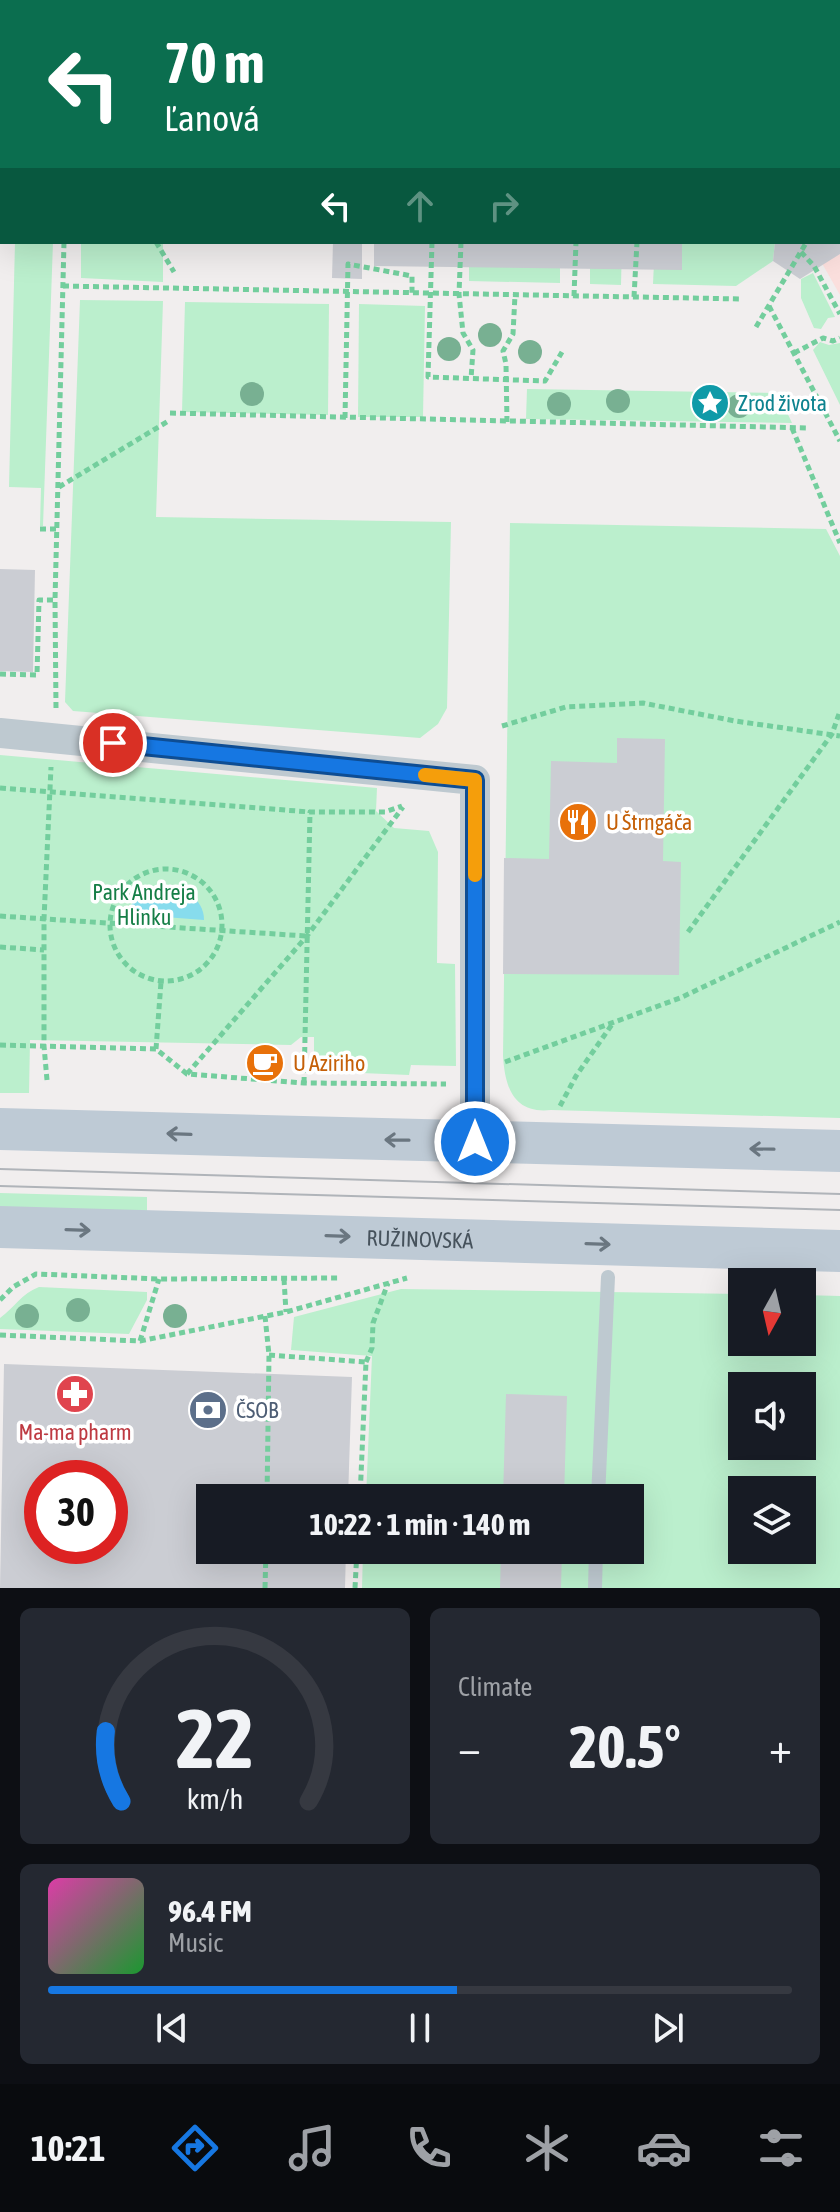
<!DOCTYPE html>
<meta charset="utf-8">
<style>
body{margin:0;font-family:"Asap Condensed",sans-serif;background:#242831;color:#f1f3f6;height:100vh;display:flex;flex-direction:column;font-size:30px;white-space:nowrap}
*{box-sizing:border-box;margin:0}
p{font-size:26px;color:#9ea1a6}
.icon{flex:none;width:44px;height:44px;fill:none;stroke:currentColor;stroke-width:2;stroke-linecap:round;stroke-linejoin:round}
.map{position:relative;height:1588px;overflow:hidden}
.drawer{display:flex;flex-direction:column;gap:20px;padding:20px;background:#0d0f14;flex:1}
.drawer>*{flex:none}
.banner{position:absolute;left:0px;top:0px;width:840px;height:244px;box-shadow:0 8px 32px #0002;background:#0b6e4f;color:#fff;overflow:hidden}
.needle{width:52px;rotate:188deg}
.buttons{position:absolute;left:728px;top:1268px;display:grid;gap:16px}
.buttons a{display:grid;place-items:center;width:88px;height:88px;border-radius:0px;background:#171b24;box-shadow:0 8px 32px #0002;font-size:40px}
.speed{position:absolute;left:24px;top:1460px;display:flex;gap:16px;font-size:40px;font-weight:700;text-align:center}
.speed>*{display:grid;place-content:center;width:104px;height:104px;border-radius:50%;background:#171b24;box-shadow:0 8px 32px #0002;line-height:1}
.speed .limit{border:12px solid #d22;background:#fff;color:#111}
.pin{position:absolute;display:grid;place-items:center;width:68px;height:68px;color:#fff;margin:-34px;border:4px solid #fff;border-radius:50%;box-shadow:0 2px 8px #0007}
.me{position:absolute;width:88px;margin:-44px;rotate:0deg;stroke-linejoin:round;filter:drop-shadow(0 0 6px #0008)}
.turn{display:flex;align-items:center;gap:28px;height:168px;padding:0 32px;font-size:36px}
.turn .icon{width:104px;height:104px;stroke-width:2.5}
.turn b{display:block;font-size:56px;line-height:68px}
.lanes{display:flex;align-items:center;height:76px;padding:0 32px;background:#0003;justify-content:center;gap:40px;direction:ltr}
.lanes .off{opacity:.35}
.big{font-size:60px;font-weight:700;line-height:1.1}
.drawer .tile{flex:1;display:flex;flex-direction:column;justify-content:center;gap:12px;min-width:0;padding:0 28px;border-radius:12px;background:#242831}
.drawer .dial{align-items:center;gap:0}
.dial svg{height:208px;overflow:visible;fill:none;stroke:#363941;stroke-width:7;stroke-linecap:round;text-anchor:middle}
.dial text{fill:#f1f3f6;stroke:none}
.song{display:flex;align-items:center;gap:24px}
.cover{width:96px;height:96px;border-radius:12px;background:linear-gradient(135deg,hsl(320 70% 55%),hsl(130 70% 35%))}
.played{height:8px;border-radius:4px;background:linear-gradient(90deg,#1677e2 55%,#363941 55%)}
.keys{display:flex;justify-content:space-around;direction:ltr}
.heat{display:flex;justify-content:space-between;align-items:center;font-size:44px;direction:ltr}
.drawer .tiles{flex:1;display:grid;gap:20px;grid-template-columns:1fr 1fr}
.tile:last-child{grid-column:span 2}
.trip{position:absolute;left:196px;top:1484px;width:448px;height:80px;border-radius:0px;background:#171b24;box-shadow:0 8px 32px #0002;font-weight:700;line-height:80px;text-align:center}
.dock{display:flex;height:128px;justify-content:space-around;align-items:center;background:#090b0e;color:#9ea1a6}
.dock .icon{width:56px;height:56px}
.dock .current{color:#1677e2}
.dock b{font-size:36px;color:#f1f3f6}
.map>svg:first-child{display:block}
.medical{fill:#fbdfdd}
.green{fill:#bbefcd;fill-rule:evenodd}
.water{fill:#87dced}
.building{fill:#cbcdd3;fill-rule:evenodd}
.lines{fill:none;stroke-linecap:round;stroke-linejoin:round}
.path{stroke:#73ce9d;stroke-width:5;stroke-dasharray:6 4;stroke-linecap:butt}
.lane{stroke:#bec9d0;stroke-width:14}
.street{stroke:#bec9d0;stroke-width:30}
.secondary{stroke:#becad5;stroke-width:42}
.tram{stroke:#b0b4b9;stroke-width:2}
.tree{fill:#78b092}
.oneway{stroke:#6a7680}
.route-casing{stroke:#0e4d93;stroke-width:20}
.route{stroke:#1677e2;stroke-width:14}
.slow{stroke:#f59e0b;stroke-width:14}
.labels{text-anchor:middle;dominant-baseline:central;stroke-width:7;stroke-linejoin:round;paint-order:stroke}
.culture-label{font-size:22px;fill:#0d838f;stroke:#fff;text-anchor:start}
.food-label{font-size:22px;fill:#c56008;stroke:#fff;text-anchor:start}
.park-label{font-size:22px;fill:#157e46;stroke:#fff}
.street-label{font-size:22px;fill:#46525c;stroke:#fff}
.service-label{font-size:22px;fill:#4e5e75;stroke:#fff;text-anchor:start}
.health-label{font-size:22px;fill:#be3a42;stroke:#fff}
</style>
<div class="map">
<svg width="840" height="1588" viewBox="0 0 840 1588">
<rect width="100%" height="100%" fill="#f1eeee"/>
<path class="medical" d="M 840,145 L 840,295 L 823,265 L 806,243 L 838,242 Z"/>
<g class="green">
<path d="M 85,0 L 840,0 L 840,145 L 838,147 L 838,2 L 85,2 Z"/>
<path d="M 15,242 L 53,242 L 43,526 L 40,526 L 41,488 L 9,487 Z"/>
<path d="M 81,242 L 163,242 L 163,282 L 81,278 Z"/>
<path d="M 469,242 L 560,242 L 560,283 L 469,281 Z"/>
<path d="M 590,242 L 622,242 L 621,285 L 590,284 Z"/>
<path d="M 655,242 L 775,242 L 773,261 L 736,286 L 653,284 Z"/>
<path d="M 813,273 L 835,317 L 828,318 L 821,329 L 814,328 L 801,298 L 801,279 Z"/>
<path d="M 80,300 L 163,301 L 156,517 L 451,522 L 447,708 L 438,724 L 420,738 L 73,711 L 65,702 Z"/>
<path d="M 185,302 L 329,304 L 328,415 L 182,412 Z"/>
<path d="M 359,304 L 425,306 L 423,417 L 358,417 Z"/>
<path d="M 820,342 L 829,345 L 840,343 L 840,405 L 813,350 Z"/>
<path d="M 527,389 L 778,393 L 792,423 L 526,419 Z"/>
<path d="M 510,523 L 826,529 L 840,556 L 840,1118 L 551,1110 C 514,1114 505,1088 503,1056 Z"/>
<path d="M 0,755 L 377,788 L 376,811 L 394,828 L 429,831 L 438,852 L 437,963 L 455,964 L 456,1066 L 411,1065 L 409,1075 L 314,1071 L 314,1037 L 301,1037 L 291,1045 L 30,1040 L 29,1093 L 0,1093 Z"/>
<path d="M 0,1193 L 147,1197 L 147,1211 L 0,1208 Z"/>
<path d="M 39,1287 L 147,1292 L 147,1300 L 129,1334 L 0,1329 L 0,1318 C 14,1308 22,1293 39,1287 Z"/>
<path d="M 401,1289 L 742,1294 L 742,1342 L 802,1342 L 802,1295 L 840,1296 L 840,1588 L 362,1588 L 363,1550 L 630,1550 L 630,1498 L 366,1498 L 372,1356 L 291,1350 L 294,1317 ZM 742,1386 L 802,1386 L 802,1446 L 742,1446 ZM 742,1490 L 802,1490 L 802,1550 L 742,1550 Z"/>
</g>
<path class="water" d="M 161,886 C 181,887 204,897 204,920 L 125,914 L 138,895 Z"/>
<g class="building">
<path d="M 333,242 L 362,242 L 362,279 L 332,278 Z"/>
<path d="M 374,242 L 682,242 L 682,270 L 374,266 Z"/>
<path d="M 775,242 L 840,242 L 840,254 L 800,279 L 773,261 Z"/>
<path d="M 0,569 L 35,570 L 33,672 L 0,671 Z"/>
<path d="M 617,738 L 665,739 L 663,861 L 681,862 L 679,975 L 503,974 L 504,858 L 549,859 L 551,761 L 617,763 Z"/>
<path d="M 4,1364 L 352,1377 L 348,1498 L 210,1498 L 210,1550 L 346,1550 L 345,1588 L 0,1588 ZM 42,1478 L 110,1478 L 110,1546 L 42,1546 Z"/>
<path d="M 506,1394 L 567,1396 L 564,1498 L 503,1498 Z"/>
<path d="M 501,1550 L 562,1550 L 561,1588 L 500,1588 Z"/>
</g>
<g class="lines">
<g class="path">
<path d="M 25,0 L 39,2"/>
<path d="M 44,0 L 46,2"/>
<path d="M 621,0 L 633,2"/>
<path d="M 71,2 L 71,0"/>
<path d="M 138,2 L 138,0"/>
<path d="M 346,2 L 351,0"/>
<path d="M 838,33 L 840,33"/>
<path d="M 156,242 L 174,272"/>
<path d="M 432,242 L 428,377 L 545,381 L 562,352"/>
<path d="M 461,242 L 459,294 L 463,333 L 473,350 L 471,379"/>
<path d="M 801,252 L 814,266 L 840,314"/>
<path d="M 63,286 L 742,299"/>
<path d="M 574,296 L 576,242"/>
<path d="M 634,297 L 637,242"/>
<path d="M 769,306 L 840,441"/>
<path d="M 756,327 L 806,243"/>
<path d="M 794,353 L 823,338 L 833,341 L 840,338"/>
<path d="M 170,413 L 809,428"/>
<path d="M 345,418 L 348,264 L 412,276 L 412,293"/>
<path d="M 507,422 L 506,364 L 503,351 L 513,334 L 515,295"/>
<path d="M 792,428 L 840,543"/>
<path d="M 59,487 L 170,420"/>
<path d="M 40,529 L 57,529"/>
<path d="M 0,674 L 37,675 L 39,600 L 55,600"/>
<path d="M 56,708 L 55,600 L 64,242"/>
<path d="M 502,726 L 566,707 L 643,703 L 735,721 L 840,736"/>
<path d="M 0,788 L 310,812"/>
<circle cx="166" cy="925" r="56"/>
<path d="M 0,916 L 306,936"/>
<path d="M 688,932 L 832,734 L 840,711"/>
<path d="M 0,947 L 44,950"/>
<path d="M 0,1045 L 156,1049 L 187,1074 L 304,1083 L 446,1084"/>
<path d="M 156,1049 L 161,982"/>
<path d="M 505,1062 L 680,998 L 840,922"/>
<path d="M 187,1074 L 307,936 L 403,807"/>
<path d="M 47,1080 L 44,1046 L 44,919 L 51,767"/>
<path d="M 304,1083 L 310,812 L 385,812 L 402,806"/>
<path d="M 560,1106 L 576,1076 L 613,1023"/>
<path d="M 284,1279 L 286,1312"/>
<path d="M 0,1300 L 13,1287 L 36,1274 L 159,1279 L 338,1278"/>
<path d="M 265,1316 L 269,1355 L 267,1498"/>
<path d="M 0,1335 L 140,1341 L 286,1312 L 407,1278"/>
<path d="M 140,1341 L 159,1279"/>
<path d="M 269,1355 L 366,1362 L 360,1498"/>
<path d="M 366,1362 L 372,1348 L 373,1323 L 388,1283"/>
<path d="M 265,1588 L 266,1550"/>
<path d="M 355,1588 L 357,1550"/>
</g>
<g class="lane">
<path d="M 598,1498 L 608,1277"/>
<path d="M 595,1588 L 596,1550"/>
</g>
<path class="street" d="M 0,733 L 475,780 L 475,1142"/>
<g class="secondary">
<path d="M 0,1129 L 840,1151"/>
<path id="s1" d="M 0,1227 L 840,1251"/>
</g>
<g class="tram">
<path d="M 0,1169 L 840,1194"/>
<path d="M 0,1186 L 840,1210"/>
</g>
</g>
<g class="tree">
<circle cx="490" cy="335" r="12"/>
<circle cx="449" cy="349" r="12"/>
<circle cx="530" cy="352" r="12"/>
<circle cx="252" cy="394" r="12"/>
<circle cx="618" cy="401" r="12"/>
<circle cx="559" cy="404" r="12"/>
<circle cx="739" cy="406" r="12"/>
<circle cx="78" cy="1310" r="12"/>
<circle cx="27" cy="1316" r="12"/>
<circle cx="175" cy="1316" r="12"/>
</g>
<defs><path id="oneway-shaft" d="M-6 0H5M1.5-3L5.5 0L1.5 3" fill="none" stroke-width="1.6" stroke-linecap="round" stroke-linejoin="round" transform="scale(2)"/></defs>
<g class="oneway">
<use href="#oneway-shaft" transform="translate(179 1134) rotate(-178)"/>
<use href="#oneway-shaft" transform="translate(397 1140) rotate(-179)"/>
<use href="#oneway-shaft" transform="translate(762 1149) rotate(-179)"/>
<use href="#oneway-shaft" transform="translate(78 1230) rotate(2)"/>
<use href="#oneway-shaft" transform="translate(338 1236) rotate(2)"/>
<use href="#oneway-shaft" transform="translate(598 1244) rotate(2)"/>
</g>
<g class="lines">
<defs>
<path id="route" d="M 113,743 L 475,780 L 475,1142"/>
</defs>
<use href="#route" class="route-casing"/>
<use href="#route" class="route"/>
<path class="slow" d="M 425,775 L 475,780 L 475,875"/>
</g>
<defs>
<symbol id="sight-disc" viewBox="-11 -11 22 22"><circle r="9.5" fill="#0f9aa8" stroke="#fff"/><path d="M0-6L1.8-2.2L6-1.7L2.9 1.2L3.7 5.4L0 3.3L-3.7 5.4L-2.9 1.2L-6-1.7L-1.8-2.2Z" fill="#fff"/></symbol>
<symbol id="restaurant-disc" viewBox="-11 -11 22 22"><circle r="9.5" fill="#e8710a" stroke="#fff"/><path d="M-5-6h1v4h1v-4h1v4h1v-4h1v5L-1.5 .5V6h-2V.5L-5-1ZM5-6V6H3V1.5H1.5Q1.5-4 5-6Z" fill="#fff"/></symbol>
<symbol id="cafe-disc" viewBox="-11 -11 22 22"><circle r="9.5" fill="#e8710a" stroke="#fff"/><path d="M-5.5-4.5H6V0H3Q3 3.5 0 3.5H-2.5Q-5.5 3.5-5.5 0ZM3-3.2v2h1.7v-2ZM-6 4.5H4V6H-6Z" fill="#fff"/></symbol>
<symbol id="pharmacy-disc" viewBox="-11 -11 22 22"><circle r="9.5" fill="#e0444e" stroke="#fff"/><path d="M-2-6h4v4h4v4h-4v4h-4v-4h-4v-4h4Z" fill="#fff"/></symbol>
<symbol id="bank-disc" viewBox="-11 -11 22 22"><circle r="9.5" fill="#5c6f8a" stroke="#fff"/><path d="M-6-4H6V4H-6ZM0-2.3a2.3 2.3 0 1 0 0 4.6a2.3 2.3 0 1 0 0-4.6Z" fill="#fff"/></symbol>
</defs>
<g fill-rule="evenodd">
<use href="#sight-disc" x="688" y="381" width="44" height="44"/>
<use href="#restaurant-disc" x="556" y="800" width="44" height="44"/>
<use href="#cafe-disc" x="243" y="1041" width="44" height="44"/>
<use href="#pharmacy-disc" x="53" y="1372" width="44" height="44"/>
<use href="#bank-disc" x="186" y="1388" width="44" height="44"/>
</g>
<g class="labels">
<g class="culture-label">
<text x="738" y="403">Zrod života</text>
</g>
<g class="food-label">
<text x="606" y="822">U Štrngáča</text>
<text x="293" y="1063">U Aziriho</text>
</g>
<g class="park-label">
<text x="144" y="892">Park Andreja<tspan x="144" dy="25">Hlinku</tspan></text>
</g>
<g class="street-label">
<text stroke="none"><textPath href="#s1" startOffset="420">RUŽINOVSKÁ</textPath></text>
</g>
<g class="service-label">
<text x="236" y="1410">ČSOB</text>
</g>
<g class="health-label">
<text x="75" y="1432">Ma-ma pharm</text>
</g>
</g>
</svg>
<div class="buttons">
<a><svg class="needle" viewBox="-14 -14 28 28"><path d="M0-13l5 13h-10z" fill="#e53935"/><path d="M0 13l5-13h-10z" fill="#9ea1a6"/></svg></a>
<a><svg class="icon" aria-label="sound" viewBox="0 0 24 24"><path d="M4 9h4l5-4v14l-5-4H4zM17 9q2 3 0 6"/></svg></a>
<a><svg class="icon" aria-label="layers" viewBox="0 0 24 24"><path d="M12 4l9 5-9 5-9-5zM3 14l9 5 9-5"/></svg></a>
</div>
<div class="speed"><div class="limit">30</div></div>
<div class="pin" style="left:113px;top:743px;background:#d93025"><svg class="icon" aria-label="arrive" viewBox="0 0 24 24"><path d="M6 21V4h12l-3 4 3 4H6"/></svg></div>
<svg class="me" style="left:475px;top:1142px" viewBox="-20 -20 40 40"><circle r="17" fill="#1677e2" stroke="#fff" stroke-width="3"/><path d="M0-11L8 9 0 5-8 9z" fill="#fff"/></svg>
<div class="trip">10:22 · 1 min · 140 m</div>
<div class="banner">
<div class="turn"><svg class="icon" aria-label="left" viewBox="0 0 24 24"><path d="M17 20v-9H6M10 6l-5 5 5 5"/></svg><div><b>70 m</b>Ľanová</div></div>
<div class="lanes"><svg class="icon" aria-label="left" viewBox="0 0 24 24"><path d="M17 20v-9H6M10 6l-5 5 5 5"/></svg><svg class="icon off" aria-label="ahead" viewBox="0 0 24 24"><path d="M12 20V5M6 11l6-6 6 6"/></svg><svg class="icon off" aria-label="right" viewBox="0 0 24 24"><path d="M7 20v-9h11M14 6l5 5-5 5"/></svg></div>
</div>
</div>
<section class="drawer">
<div class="tiles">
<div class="tile dial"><svg viewBox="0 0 100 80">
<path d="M14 69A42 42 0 1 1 86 69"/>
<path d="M14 69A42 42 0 0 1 8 42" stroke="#1677e2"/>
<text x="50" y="56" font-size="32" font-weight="700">22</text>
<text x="50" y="72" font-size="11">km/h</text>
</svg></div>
<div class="tile"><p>Climate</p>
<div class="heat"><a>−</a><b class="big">20.5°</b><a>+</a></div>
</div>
<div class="tile">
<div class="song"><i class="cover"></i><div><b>96.4 FM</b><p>Music</p></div></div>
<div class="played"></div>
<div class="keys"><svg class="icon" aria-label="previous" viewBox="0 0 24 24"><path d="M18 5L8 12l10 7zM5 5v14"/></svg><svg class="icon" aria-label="pause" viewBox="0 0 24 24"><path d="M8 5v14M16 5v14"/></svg><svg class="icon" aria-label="next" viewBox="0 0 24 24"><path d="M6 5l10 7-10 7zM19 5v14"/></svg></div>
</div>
</div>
</section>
<nav class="dock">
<b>10:21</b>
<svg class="icon current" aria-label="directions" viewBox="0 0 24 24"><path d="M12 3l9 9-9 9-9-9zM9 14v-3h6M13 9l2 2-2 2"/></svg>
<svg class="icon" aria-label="music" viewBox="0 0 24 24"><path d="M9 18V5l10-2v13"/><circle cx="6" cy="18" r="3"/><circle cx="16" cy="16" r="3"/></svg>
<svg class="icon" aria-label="phone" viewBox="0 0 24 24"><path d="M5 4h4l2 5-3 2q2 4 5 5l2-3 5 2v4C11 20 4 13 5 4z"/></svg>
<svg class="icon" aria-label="climate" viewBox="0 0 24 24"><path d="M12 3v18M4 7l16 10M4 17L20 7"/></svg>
<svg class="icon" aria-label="car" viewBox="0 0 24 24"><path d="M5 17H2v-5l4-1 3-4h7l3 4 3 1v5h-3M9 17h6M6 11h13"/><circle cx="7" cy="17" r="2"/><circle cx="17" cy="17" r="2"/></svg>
<svg class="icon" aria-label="filters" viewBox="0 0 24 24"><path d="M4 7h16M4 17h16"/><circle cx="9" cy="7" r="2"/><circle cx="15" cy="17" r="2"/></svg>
</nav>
